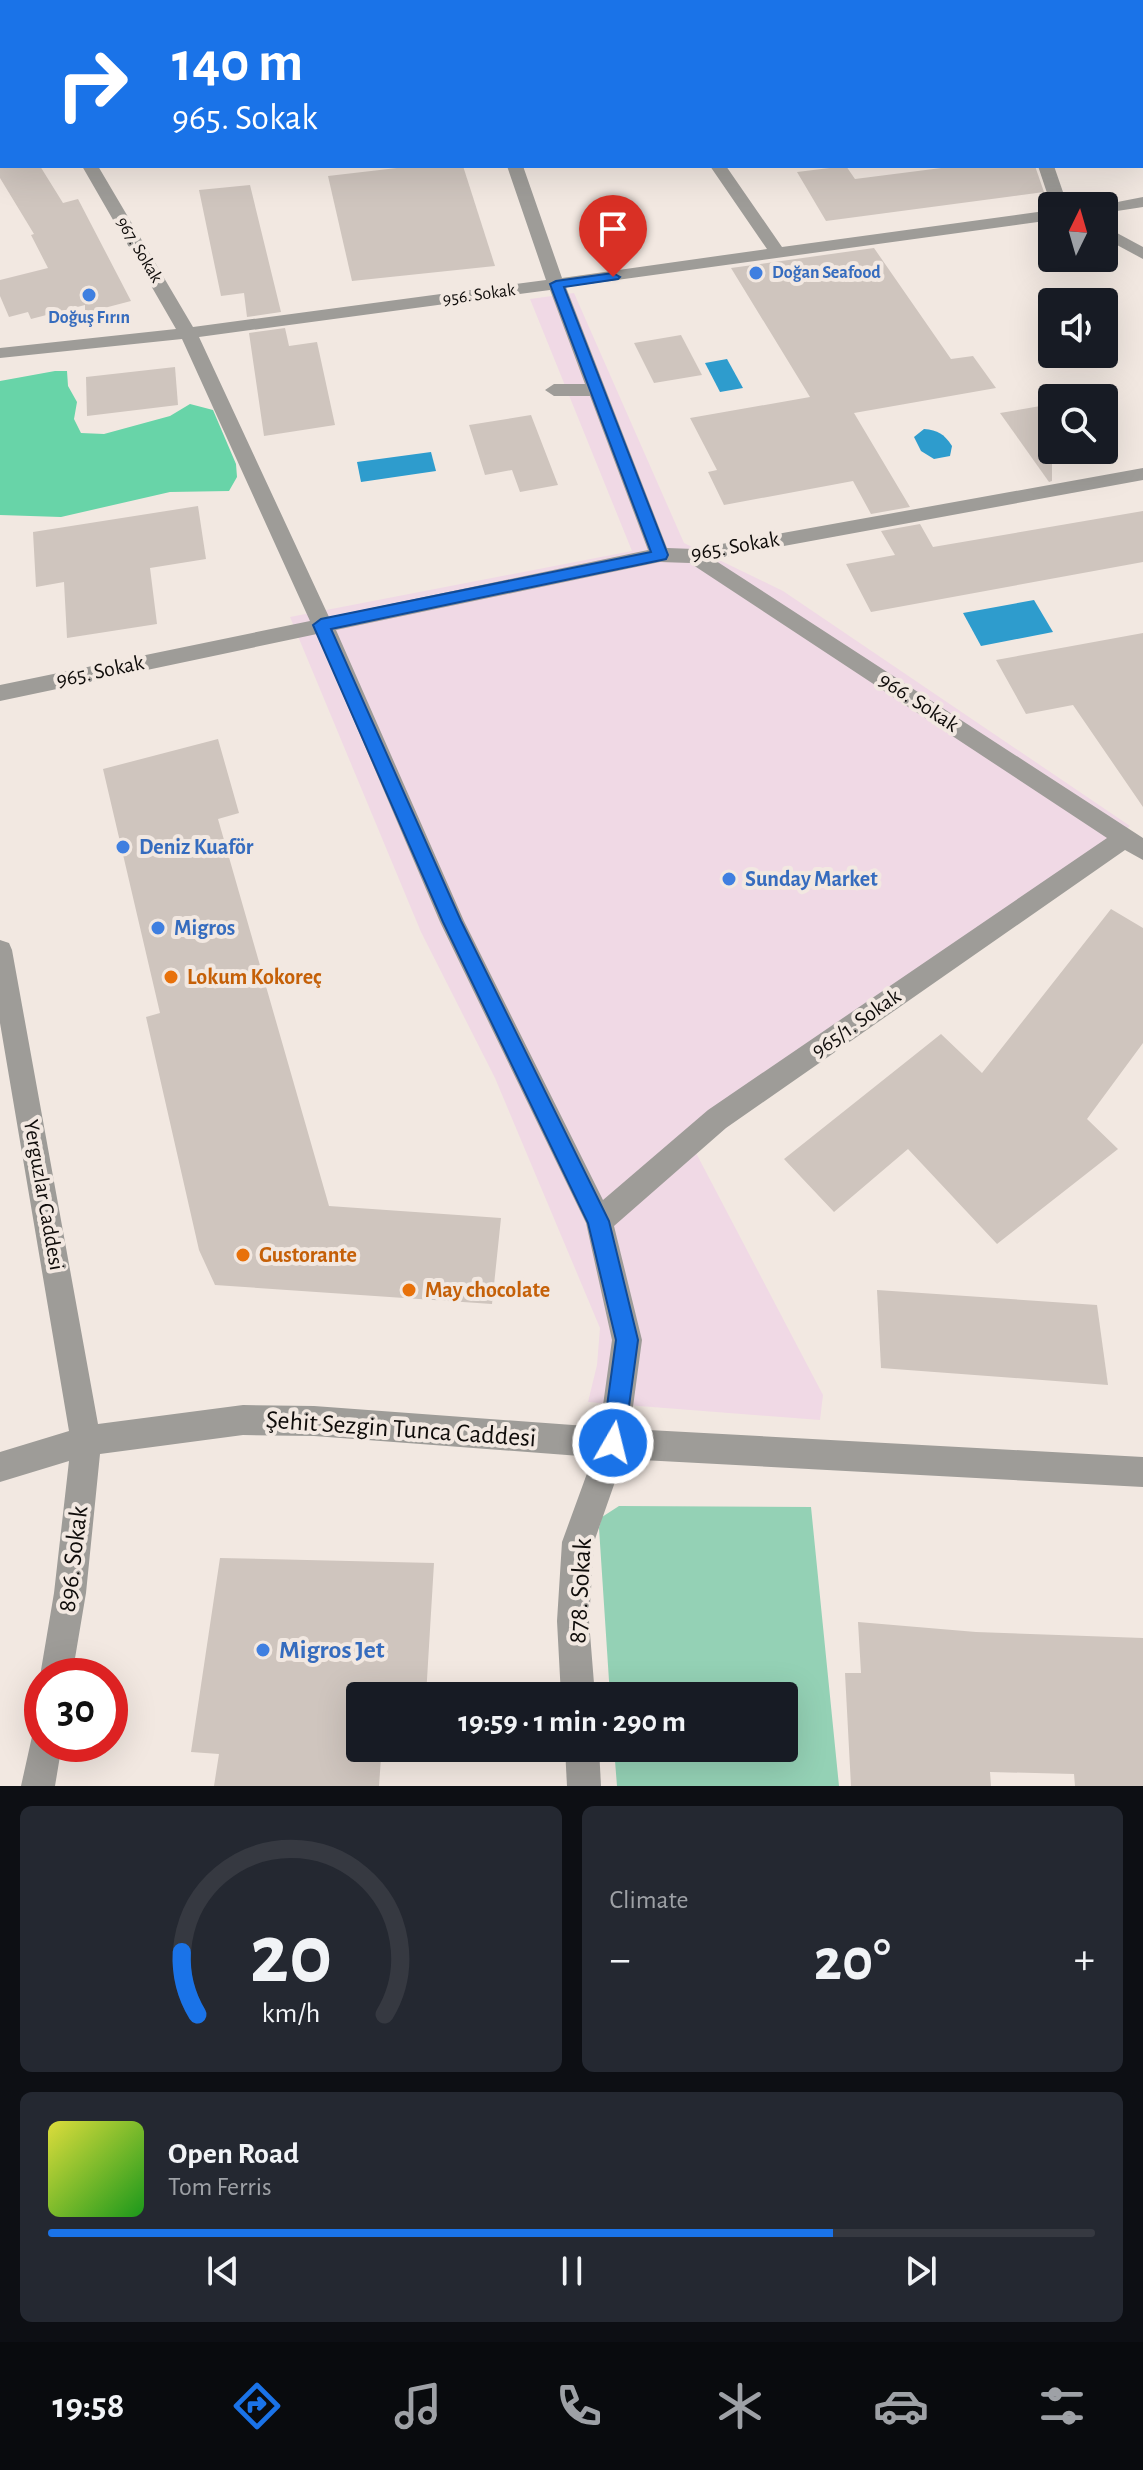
<!DOCTYPE html>
<meta charset="utf-8">
<style>
body{margin:0;font-family:"Alegreya Sans",sans-serif;background:#242831;color:#f1f3f6;height:100vh;display:flex;flex-direction:column;font-size:30px;white-space:nowrap}
*{box-sizing:border-box;margin:0}
p{font-size:26px;color:#9ea1a6}
.icon{flex:none;width:44px;height:44px;fill:none;stroke:currentColor;stroke-width:2;stroke-linecap:round;stroke-linejoin:round}
.map{position:relative;height:1786px;overflow:hidden}
.drawer{display:flex;flex-direction:column;gap:20px;padding:20px;background:#0d0f14;flex:1}
.drawer>*{flex:none}
.banner{position:absolute;left:0px;top:0px;width:1144px;height:168px;box-shadow:0 8px 32px #0002;background:#1a73e8;color:#fff;overflow:hidden}
.needle{width:52px;rotate:5deg}
.controls{position:absolute;left:1038px;top:192px;display:grid;gap:16px}
.controls a{display:grid;place-items:center;width:80px;height:80px;border-radius:8px;background:#171b24;box-shadow:0 8px 32px #0002;font-size:40px}
.speed{position:absolute;left:24px;top:1658px;display:flex;gap:16px;font-size:40px;font-weight:700;text-align:center}
.speed>*{display:grid;place-content:center;width:104px;height:104px;border-radius:50%;background:#171b24;box-shadow:0 8px 32px #0002;line-height:1}
.speed .limit{border:12px solid #d22;background:#fff;color:#111}
.pin{position:absolute;display:grid;place-items:center;width:68px;height:68px;color:#fff;margin:-82px -34px;border-radius:50% 50% 50% 0;rotate:-45deg;box-shadow:0 0 8px #0007}
.pin .icon{rotate:45deg}
.me{position:absolute;width:88px;margin:-44px;rotate:8deg;stroke-linejoin:round;filter:drop-shadow(0 0 6px #0008)}
.turn{display:flex;align-items:center;gap:28px;height:168px;padding:0 40px;font-size:36px}
.turn .icon{width:104px;height:104px;stroke-width:2.5}
.turn b{display:block;font-size:56px;line-height:68px}
.big{font-size:60px;font-weight:700;line-height:1.1}
.drawer .card{flex:1;display:flex;flex-direction:column;justify-content:center;gap:12px;min-width:0;padding:0 28px;border-radius:12px;background:#242831}
.drawer .dial{align-items:center;gap:0}
.dial svg{height:208px;overflow:visible;fill:none;stroke:#363941;stroke-width:7;stroke-linecap:round;text-anchor:middle}
.dial text{fill:#f1f3f6;stroke:none}
.song{display:flex;align-items:center;gap:24px}
.cover{width:96px;height:96px;border-radius:12px;background:linear-gradient(135deg,hsl(60 70% 55%),hsl(120 70% 35%))}
.played{height:8px;border-radius:4px;background:linear-gradient(90deg,#1a73e8 75%,#363941 75%)}
.keys{display:flex;justify-content:space-around;direction:ltr}
.heat{display:flex;justify-content:space-between;align-items:center;font-size:44px;direction:ltr}
.drawer .tiles{flex:1;display:grid;gap:20px;grid-template-columns:1fr 1fr}
.card:last-child{grid-column:span 2}
.trip{position:absolute;left:346px;top:1682px;width:452px;height:80px;border-radius:8px;background:#171b24;box-shadow:0 8px 32px #0002;font-weight:700;line-height:80px;text-align:center}
.menu{display:flex;height:128px;justify-content:space-around;align-items:center;background:#090b0e;color:#9ea1a6}
.menu .icon{width:56px;height:56px}
.menu .active{color:#1a73e8}
.menu b{font-size:36px;color:#f1f3f6}
.map>svg:first-child{display:block}
.commercial{fill:#f0d9e5}
.green{fill:#94d1b5}
.forest{fill:#68d4a8}
.water{fill:#2e9ccd}
.building{fill:#cfc5be}
.lines{fill:none;stroke-linecap:round;stroke-linejoin:round}
.minor{fill:#9e9c98;fill-rule:evenodd}
.route{fill:#1a73e8;stroke:#114b97;stroke-width:2}
.shop-dot{fill:#3f7fe0;stroke:#f2e8e1;stroke-width:3}
.food-dot{fill:#e8710a;stroke:#f2e8e1;stroke-width:3}
.labels{text-anchor:middle;dominant-baseline:central;stroke-width:8;stroke-linejoin:round;paint-order:stroke}
.far-street-label{font-size:18px;fill:#0f0c0a;stroke:#f2e8e1}
.far-shop-label{font-size:18px;font-weight:bold;fill:#366cbe;stroke:#f2e8e1;text-anchor:start}
.street-label{font-size:22px;fill:#0f0c0a;stroke:#f2e8e1}
.shop-label{font-size:22px;font-weight:bold;fill:#366cbe;stroke:#f2e8e1;text-anchor:start}
.food-label{font-size:22px;font-weight:bold;fill:#c56008;stroke:#f2e8e1;text-anchor:start}
.near-street-label{font-size:26px;fill:#0f0c0a;stroke:#f2e8e1}
.near-shop-label{font-size:26px;font-weight:bold;fill:#366cbe;stroke:#f2e8e1;text-anchor:start}
</style>
<div class="map">
<svg width="1143" height="1786" viewBox="0 0 1143 1786">
<rect width="100%" height="100%" fill="#f2e8e1"/>
<path class="commercial" d="M 574,293 L 684,543 L 783,591 L 1130,826 L 695,1151 L 823,1395 L 820,1420 L 588,1402 L 597,1365 L 600,1328 L 495,1078 L 421,932 L 290,617 L 632,551 L 530,299 Z"/>
<path class="green" d="M 619,1506 L 811,1507 L 839,1786 L 617,1786 L 614,1748 L 784,1748 L 784,1696 L 610,1696 L 599,1528 L 602,1517 Z"/>
<path class="forest" d="M 55,371 L 67,371 L 68,386 L 77,402 L 74,419 L 81,433 L 104,434 L 170,416 L 190,404 L 213,410 L 236,464 L 237,477 L 229,491 L 170,492 L 61,517 L 0,515 L 0,381 Z"/>
<g class="water">
<path d="M 727,359 L 743,388 L 720,392 L 705,363 Z"/>
<path d="M 924,429 C 938,430 944,434 952,446 L 950,456 L 934,459 L 921,451 L 914,437 Z"/>
<path d="M 431,452 L 436,471 L 361,482 L 357,462 Z"/>
<path d="M 1034,600 L 1053,632 L 981,646 L 963,613 Z"/>
</g>
<g class="building">
<path d="M 0,166 L 40,166 L 63,203 L 78,199 L 131,301 L 85,313 L 85,305 L 31,319 L 28,312 L 9,317 L 0,296 L 0,280 L 48,268 L 31,235 L 34,234 L 0,178 Z"/>
<path d="M 414,166 L 463,166 L 495,266 L 352,281 L 328,176 Z"/>
<path d="M 846,166 L 855,179 L 957,166 L 1035,166 L 1044,192 L 826,221 L 797,172 Z"/>
<path d="M 250,185 L 281,312 L 247,317 L 244,293 L 221,296 L 199,190 Z"/>
<path d="M 874,248 L 951,359 L 973,356 L 996,388 L 854,413 L 910,507 L 871,514 L 853,481 L 724,505 L 708,472 L 717,470 L 690,418 L 810,397 L 731,268 Z"/>
<path d="M 285,328 L 289,346 L 317,342 L 335,425 L 264,436 L 249,333 Z"/>
<path d="M 681,335 L 702,375 L 654,383 L 634,343 Z"/>
<path d="M 175,367 L 178,405 L 87,416 L 86,377 Z"/>
<path d="M 1052,404 L 1052,481 L 1049,482 L 1000,413 Z"/>
<path d="M 531,415 L 558,485 L 520,492 L 512,470 L 485,475 L 469,425 Z"/>
<path d="M 198,506 L 206,559 L 150,568 L 157,624 L 67,638 L 64,582 L 36,587 L 33,532 Z"/>
<path d="M 1143,511 L 1143,562 L 871,612 L 846,564 L 895,555 L 881,531 L 920,524 L 933,547 Z"/>
<path d="M 1143,633 L 1143,807 L 1073,705 L 1026,714 L 996,660 Z"/>
<path d="M 218,739 L 239,813 L 218,819 L 329,1206 L 501,1218 L 492,1304 L 215,1285 L 199,1250 L 146,1017 L 160,1013 L 103,769 Z"/>
<path d="M 1111,909 L 1143,928 L 1143,1043 L 1087,1119 L 1118,1149 L 997,1244 L 908,1149 L 834,1212 L 784,1159 L 941,1034 L 982,1073 Z"/>
<path d="M 877,1290 L 1097,1305 L 1108,1385 L 881,1368 Z"/>
<path d="M 220,1558 L 434,1563 L 426,1696 L 360,1696 L 360,1748 L 422,1748 L 422,1758 L 381,1758 L 379,1786 L 214,1786 L 219,1754 L 191,1752 Z"/>
<path d="M 858,1622 L 976,1632 L 1143,1638 L 1143,1786 L 1075,1786 L 1074,1774 L 990,1772 L 991,1786 L 851,1786 L 845,1673 L 861,1673 Z"/>
</g>
<g class="lines">
<g class="minor">
<rect x="28" y="0" width="14" height="2"/>
<path d="M 152,0 L 166,0 L 151,2 Z"/>
<path d="M 484,0 L 498,0 L 483,2 Z"/>
<rect x="766" y="0" width="14" height="2"/>
<rect x="832" y="0" width="14" height="2"/>
<path d="M 990,0 L 1004,0 L 1005,2 L 991,2 Z"/>
<path d="M 0,18 L 2,18 L 0,27 Z"/>
<path d="M 82,166 L 98,166 L 193,327 L 546,280 L 507,166 L 523,166 L 562,278 L 767,249 L 710,166 L 726,166 L 782,247 L 1052,210 L 1052,220 L 566,287 L 667,548 L 694,549 L 1143,468 L 1143,480 L 713,559 L 1143,838 L 1143,860 L 1125,850 L 726,1128 L 614,1226 L 642,1340 L 630,1429 L 1143,1457 L 1143,1487 L 623,1459 L 594,1542 L 589,1621 L 595,1696 L 561,1696 L 557,1621 L 562,1542 L 593,1457 L 314,1436 L 243,1435 L 100,1454 L 86,1593 L 72,1676 L 42,1676 L 42,1682 L 40,1676 L 54,1593 L 69,1461 L 0,1482 L 0,1452 L 69,1431 L 0,1023 L 0,940 L 9,943 L 12,950 L 98,1424 L 243,1405 L 314,1406 L 600,1427 L 612,1340 L 586,1223 L 440,922 L 317,634 L 0,701 L 0,685 L 310,621 L 182,339 L 0,358 L 0,348 L 176,329 ZM 550,290 L 585,384 L 554,384 L 545,390 L 554,396 L 590,396 L 648,550 L 329,617 L 199,337 ZM 660,562 L 690,563 L 1107,838 L 708,1110 L 603,1200 L 464,921 L 336,630 Z"/>
<path d="M 1038,166 L 1054,166 L 1063,192 L 1073,206 L 1057,206 L 1047,193 Z"/>
<path d="M 1143,197 L 1143,207 L 1104,213 L 1104,206 L 1097,206 Z"/>
<path d="M 1104,226 L 1143,247 L 1143,259 L 1104,238 Z"/>
<path d="M 42,1728 L 42,1744 L 62,1744 L 55,1786 L 21,1786 L 33,1732 Z"/>
<path d="M 565,1748 L 599,1748 L 601,1786 L 567,1786 Z"/>
</g>
</g>
<path class="route" d="M 613,273 L 620,277 L 618,279 L 564,287 L 668,555 L 666,559 L 331,629 L 461,921 L 609,1221 L 638,1340 L 624,1443 L 621,1451 L 613,1455 L 605,1451 L 602,1443 L 616,1340 L 588,1223 L 443,922 L 313,625 L 321,619 L 651,552 L 550,284 L 556,281 Z"/>
<g class="shop-dot">
<circle cx="756" cy="273" r="8"/>
<circle cx="89" cy="295" r="8"/>
<circle cx="123" cy="847" r="8"/>
<circle cx="729" cy="879" r="8"/>
<circle cx="158" cy="928" r="8"/>
<circle cx="263" cy="1650" r="8"/>
</g>
<g class="food-dot">
<circle cx="171" cy="977" r="8"/>
<circle cx="243" cy="1255" r="8"/>
<circle cx="409" cy="1290" r="8"/>
</g>
<g class="labels">
<g class="far-street-label">
<text transform="translate(139 250) rotate(59)">967. Sokak</text>
<text transform="translate(479 295) rotate(-8)">956. Sokak</text>
</g>
<g class="far-shop-label">
<text x="772" y="273">Doğan Seafood</text>
<text x="89" y="318" text-anchor="middle">Doğuş Fırın</text>
</g>
<g class="street-label">
<text transform="translate(735 546) rotate(-10)">965. Sokak</text>
<text transform="translate(100 671) rotate(-12)">965. Sokak</text>
<text transform="translate(919 702) rotate(33)">966. Sokak</text>
<text transform="translate(856 1023) rotate(-35)">965/1. Sokak</text>
<text transform="translate(44 1195) rotate(80)">Yerguzlar Caddesi</text>
</g>
<g class="shop-label">
<text x="139" y="847">Deniz Kuaför</text>
<text x="745" y="879">Sunday Market</text>
<text x="174" y="928">Migros</text>
</g>
<g class="food-label">
<text x="187" y="977">Lokum Kokoreç</text>
<text x="259" y="1255">Gustorante</text>
<text x="425" y="1290">May chocolate</text>
</g>
<g class="near-street-label">
<text transform="translate(401 1429) rotate(4)">Şehit Sezgin Tunca Caddesi</text>
<text transform="translate(73 1559) rotate(-83)">896. Sokak</text>
<text transform="translate(580 1591) rotate(-87)">878. Sokak</text>
</g>
<g class="near-shop-label">
<text x="279" y="1650">Migros Jet</text>
</g>
</g>
</svg>
<div class="controls">
<a><svg class="needle" viewBox="-14 -14 28 28"><path d="M0-13l5 13h-10z" fill="#e53935"/><path d="M0 13l5-13h-10z" fill="#9ea1a6"/></svg></a>
<a><svg class="icon" aria-label="sound" viewBox="0 0 24 24"><path d="M4 9h4l5-4v14l-5-4H4zM17 9q2 3 0 6"/></svg></a>
<a><svg class="icon" aria-label="search" viewBox="0 0 24 24"><circle cx="10" cy="10" r="6"/><path d="M15 15l6 6"/></svg></a>
</div>
<div class="speed"><div class="limit">30</div></div>
<div class="pin" style="left:613px;top:277px;background:#d93025"><svg class="icon" aria-label="arrive" viewBox="0 0 24 24"><path d="M6 21V4h12l-3 4 3 4H6"/></svg></div>
<svg class="me" style="left:613px;top:1443px" viewBox="-20 -20 40 40"><circle r="17" fill="#1a73e8" stroke="#fff" stroke-width="3"/><path d="M0-11L8 9 0 5-8 9z" fill="#fff"/></svg>
<div class="trip">19:59 · 1 min · 290 m</div>
<div class="banner">
<div class="turn"><svg class="icon" aria-label="right" viewBox="0 0 24 24"><path d="M7 20v-9h11M14 6l5 5-5 5"/></svg><div><b>140 m</b>965. Sokak</div></div>
</div>
</div>
<section class="drawer">
<div class="tiles">
<div class="card dial"><svg viewBox="0 0 100 80">
<path d="M14 69A42 42 0 1 1 86 69"/>
<path d="M14 69A42 42 0 0 1 8 45" stroke="#1a73e8"/>
<text x="50" y="56" font-size="32" font-weight="700">20</text>
<text x="50" y="72" font-size="11">km/h</text>
</svg></div>
<div class="card"><p>Climate</p>
<div class="heat"><a>−</a><b class="big">20°</b><a>+</a></div>
</div>
<div class="card">
<div class="song"><i class="cover"></i><div><b>Open Road</b><p>Tom Ferris</p></div></div>
<div class="played"></div>
<div class="keys"><svg class="icon" aria-label="previous" viewBox="0 0 24 24"><path d="M18 5L8 12l10 7zM5 5v14"/></svg><svg class="icon" aria-label="pause" viewBox="0 0 24 24"><path d="M8 5v14M16 5v14"/></svg><svg class="icon" aria-label="next" viewBox="0 0 24 24"><path d="M6 5l10 7-10 7zM19 5v14"/></svg></div>
</div>
</div>
</section>
<nav class="menu">
<b>19:58</b>
<svg class="icon active" aria-label="directions" viewBox="0 0 24 24"><path d="M12 3l9 9-9 9-9-9zM9 14v-3h6M13 9l2 2-2 2"/></svg>
<svg class="icon" aria-label="music" viewBox="0 0 24 24"><path d="M9 18V5l10-2v13"/><circle cx="6" cy="18" r="3"/><circle cx="16" cy="16" r="3"/></svg>
<svg class="icon" aria-label="phone" viewBox="0 0 24 24"><path d="M5 4h4l2 5-3 2q2 4 5 5l2-3 5 2v4C11 20 4 13 5 4z"/></svg>
<svg class="icon" aria-label="climate" viewBox="0 0 24 24"><path d="M12 3v18M4 7l16 10M4 17L20 7"/></svg>
<svg class="icon" aria-label="car" viewBox="0 0 24 24"><path d="M5 17H2v-5l4-1 3-4h7l3 4 3 1v5h-3M9 17h6M6 11h13"/><circle cx="7" cy="17" r="2"/><circle cx="17" cy="17" r="2"/></svg>
<svg class="icon" aria-label="filters" viewBox="0 0 24 24"><path d="M4 7h16M4 17h16"/><circle cx="9" cy="7" r="2"/><circle cx="15" cy="17" r="2"/></svg>
</nav>
